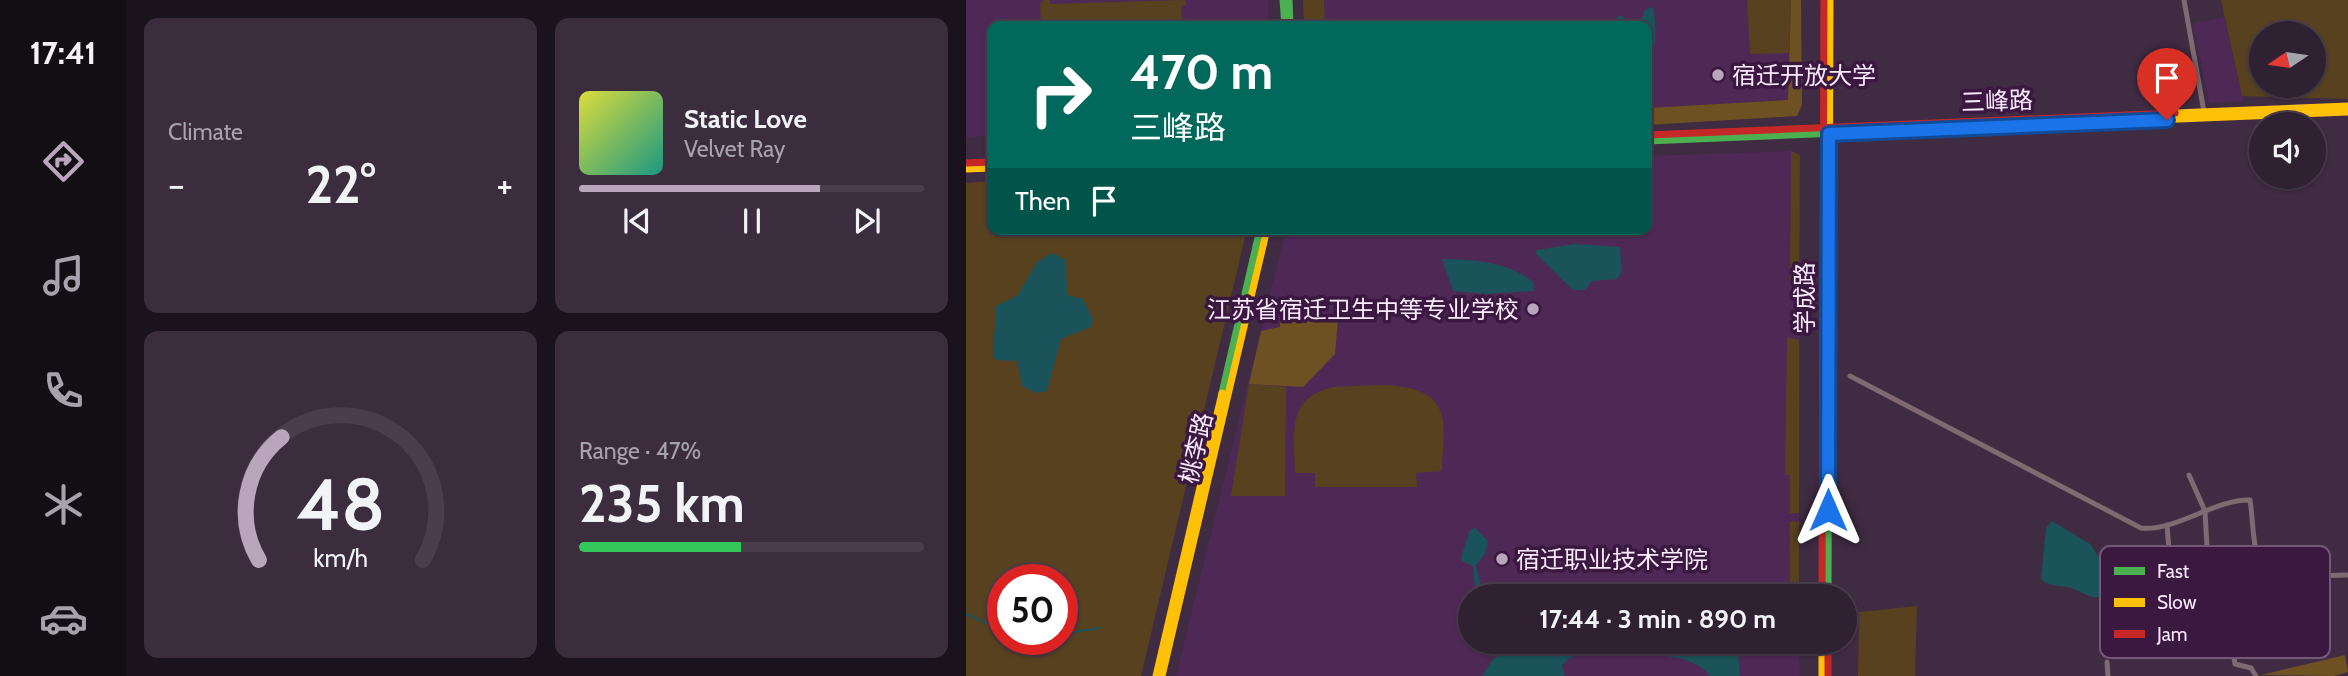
<!DOCTYPE html>
<meta charset="utf-8">
<style>
body{margin:0;font-family:Cabin,"Noto Sans SC",sans-serif;background:#3b2d3e;color:#f1f3f6;height:100vh;display:flex;flex-direction:column;font-size:26px;white-space:nowrap}
*{box-sizing:border-box;margin:0}
p{font-size:23px;color:#a7a3ac}
.icon{flex:none;width:38px;height:38px;fill:none;stroke:currentColor;stroke-width:2;stroke-linecap:round;stroke-linejoin:round}
.map{position:relative;flex:1;overflow:hidden}
.details{display:flex;flex-direction:column;gap:18px;padding:18px;background:#1a121c;width:840px}
.details>*{flex:none}
.banner{position:absolute;left:21px;top:21px;width:665px;height:214px;border-radius:14px;box-shadow:0 2px 5px #0004,0 0 0 2px #4a3e4d;background:#00695c;color:#fff;overflow:hidden}
.needle{width:46px;rotate:257deg}
.fabs{position:absolute;left:1283px;top:21px;display:grid;gap:14px}
.fabs a{display:grid;place-items:center;width:77px;height:77px;border-radius:50%;background:#2f2032;box-shadow:0 2px 5px #0004,0 0 0 2px #4a3e4d;font-size:35px}
.speed{position:absolute;left:21px;top:564px;display:flex;gap:14px;font-size:35px;font-weight:700;text-align:center}
.speed>*{display:grid;place-content:center;width:91px;height:91px;border-radius:50%;background:#2f2032;box-shadow:0 2px 5px #0004,0 0 0 2px #4a3e4d;line-height:1}
.speed .limit{border:10px solid #d22;background:#fff;color:#111}
.pin{position:absolute;display:grid;place-items:center;width:60px;height:60px;color:#fff;margin:-72px -30px;border-radius:50% 50% 50% 0;rotate:-45deg;box-shadow:0 0 7px #0007}
.pin .icon{rotate:45deg}
.me{position:absolute;width:77px;margin:-38px;rotate:0deg;stroke-linejoin:round;filter:drop-shadow(0 0 5px #0008)}
.turn{display:flex;align-items:center;gap:24px;height:147px;padding:0 28px;font-size:32px}
.turn .icon{width:91px;height:91px;stroke-width:2.5}
.turn b{display:block;font-size:49px;line-height:60px}
.then{display:flex;align-items:center;height:66px;padding:0 28px;background:#0003;gap:14px;font-size:26px}
.big{font-size:52px;font-weight:800;line-height:1.1}
.details .widget{flex:1;display:flex;flex-direction:column;justify-content:center;gap:10px;min-width:0;padding:0 24px;border-radius:14px;background:#3b2d3e}
.details .dial{align-items:center;gap:0}
.dial svg{height:182px;overflow:visible;fill:none;stroke:#4a3e4d;stroke-width:7;stroke-linecap:round;text-anchor:middle}
.dial text{fill:#f1f3f6;stroke:none}
.song{display:flex;align-items:center;gap:21px}
.cover{width:84px;height:84px;border-radius:10px;background:linear-gradient(135deg,hsl(60 70% 55%),hsl(170 70% 35%))}
.played{height:7px;border-radius:4px;background:linear-gradient(90deg,#b9a6bc 70%,#4a3e4d 70%)}
.keys{display:flex;justify-content:space-around;direction:ltr}
.heat{display:flex;justify-content:space-between;align-items:center;font-size:38px;direction:ltr}
.charge{height:10px;border-radius:5px;background:linear-gradient(90deg,#34c759 47%,#4a3e4d 0)}
.details .tiles{flex:1;display:grid;gap:18px;grid-template-columns:repeat(2,1fr)}
.trip{position:absolute;left:492px;top:584px;width:399px;height:70px;border-radius:35px;background:#2f2032;box-shadow:0 2px 5px #0004,0 0 0 2px #4a3e4d;font-weight:800;line-height:70px;text-align:center}
main{display:flex;flex:1;min-height:0}
.dock{display:flex;flex-direction:column;width:126px;justify-content:space-around;align-items:center;background:#130d14;color:#a7a3ac}
.dock .icon{width:49px;height:49px}
.dock .active{color:#b9a6bc}
.dock b{font-size:32px;color:#f1f3f6}
.map>svg:first-child{display:block}
.built{fill:#4e2955}
.green{fill:#57411f;fill-rule:evenodd}
.forest{fill:#6e5122}
.water{fill:#1a5359}
.lines{fill:none;stroke-linecap:round;stroke-linejoin:round}
.stream{stroke:#1a5359;stroke-width:2}
.street{stroke:#7e6a70;stroke-width:5}
.fast{stroke:#4caf50;stroke-width:7}
.slow{stroke:#ffc107;stroke-width:7}
.jam{stroke:#c62828;stroke-width:7}
.route-casing{stroke:#114b97;stroke-width:18}
.route{stroke:#1a73e8;stroke-width:12}
.poi-dot{fill:#b9a6bc;stroke:#3a1840;stroke-width:2.5}
.labels{text-anchor:middle;dominant-baseline:central;stroke-width:7;stroke-linejoin:round;paint-order:stroke}
.poi-label{font-size:24px;fill:#fbe9fe;stroke:#3a1840;text-anchor:start}
.street-label{font-size:24px;fill:#fbe9fe;stroke:#3a1840}
.key{fill:#3a1840;stroke:#745779;stroke-width:2}
.key-label{font-size:19px;fill:#fbe9fe}
</style>
<main>
<nav class="dock">
<b>17:41</b>
<svg class="icon active" aria-label="directions" viewBox="0 0 24 24"><path d="M12 3l9 9-9 9-9-9zM9 14v-3h6M13 9l2 2-2 2"/></svg>
<svg class="icon" aria-label="music" viewBox="0 0 24 24"><path d="M9 18V5l10-2v13"/><circle cx="6" cy="18" r="3"/><circle cx="16" cy="16" r="3"/></svg>
<svg class="icon" aria-label="phone" viewBox="0 0 24 24"><path d="M5 4h4l2 5-3 2q2 4 5 5l2-3 5 2v4C11 20 4 13 5 4z"/></svg>
<svg class="icon" aria-label="climate" viewBox="0 0 24 24"><path d="M12 3v18M4 7l16 10M4 17L20 7"/></svg>
<svg class="icon" aria-label="car" viewBox="0 0 24 24"><path d="M5 17H2v-5l4-1 3-4h7l3 4 3 1v5h-3M9 17h6M6 11h13"/><circle cx="7" cy="17" r="2"/><circle cx="17" cy="17" r="2"/></svg>
</nav>
<section class="details">
<div class="tiles">
<div class="widget"><p>Climate</p>
<div class="heat"><a>−</a><b class="big">22°</b><a>+</a></div>
</div>
<div class="widget">
<div class="song"><i class="cover"></i><div><b>Static Love</b><p>Velvet Ray</p></div></div>
<div class="played"></div>
<div class="keys"><svg class="icon" aria-label="previous" viewBox="0 0 24 24"><path d="M18 5L8 12l10 7zM5 5v14"/></svg><svg class="icon" aria-label="pause" viewBox="0 0 24 24"><path d="M8 5v14M16 5v14"/></svg><svg class="icon" aria-label="next" viewBox="0 0 24 24"><path d="M6 5l10 7-10 7zM19 5v14"/></svg></div>
</div>
<div class="widget dial"><svg viewBox="0 0 100 80">
<path d="M14 69A42 42 0 1 1 86 69"/>
<path d="M14 69A42 42 0 0 1 24 15" stroke="#b9a6bc"/>
<text x="50" y="56" font-size="32" font-weight="700">48</text>
<text x="50" y="72" font-size="11">km/h</text>
</svg></div>
<div class="widget"><p>Range · 47%</p><b class="big">235 km</b><div class="charge"></div></div>
</div>
</section>
<div class="map">
<svg width="1382" height="676" viewBox="0 0 1382 676">
<rect width="100%" height="100%" fill="#3f2b42"/>
<g class="built">
<path d="M 0,0 L 302,0 L 303,26 L 26,26 L 26,136 L 0,137 Z"/>
<path d="M 358,0 L 825,0 L 822,100 L 681,108 L 681,26 L 359,26 Z"/>
<path d="M 1258,17 L 1277,101 L 1243,103 L 1227,24 Z"/>
<path d="M 825,151 L 834,155 L 833,597 L 504,597 L 504,642 L 833,642 L 833,676 L 210,676 L 320,229 L 681,229 L 681,156 Z"/>
</g>
<g class="green">
<path d="M 78,0 L 84,0 L 84,4 L 219,0 L 220,5 L 215,6 L 216,26 L 75,26 L 74,4 Z"/>
<path d="M 337,0 L 358,0 L 359,26 L 338,26 Z"/>
<path d="M 781,0 L 825,0 L 823,53 L 784,54 Z"/>
<path d="M 1255,0 L 1382,0 L 1382,99 L 1276,96 ZM 1295,33 L 1348,33 L 1348,86 L 1295,86 Z"/>
<path d="M 825,151 L 834,155 L 833,281 L 824,281 Z"/>
<path d="M 26,181 L 26,229 L 281,229 L 175,676 L 0,676 L 0,183 ZM 37,579 L 96,579 L 96,639 L 37,639 Z"/>
<path d="M 821,337 L 833,340 L 833,513 L 824,513 L 824,475 L 819,475 Z"/>
<path d="M 283,384 L 320,387 L 319,496 L 265,496 Z"/>
<path d="M 368,387 C 400,387 466,375 476,416 C 480,433 476,454 476,471 L 450,473 L 451,487 L 349,487 L 349,473 L 329,473 C 329,433 319,398 368,387 Z"/>
<path d="M 824,521 L 833,522 L 833,597 L 824,597 Z"/>
<path d="M 951,606 L 949,676 L 892,676 L 893,612 Z"/>
</g>
<g class="forest">
<path d="M 825,0 L 835,0 L 836,105 L 831,116 L 681,125 L 681,108 L 822,100 Z"/>
<path d="M 314,317 L 372,318 L 369,354 L 337,387 L 283,384 L 295,331 L 314,327 Z"/>
<path d="M 1379,655 L 1382,672 L 1368,676 L 1295,675 Z"/>
</g>
<g class="water">
<path d="M 685,7 L 688,9 L 690,42 L 683,52 L 681,26 L 645,26 L 645,21 L 655,15 L 664,22 L 676,18 L 679,10 Z"/>
<path d="M 608,244 L 654,247 L 656,271 L 651,279 L 626,281 L 619,290 L 607,290 L 569,253 L 571,250 Z"/>
<path d="M 86,253 L 100,260 L 101,295 L 117,299 L 127,320 L 125,327 L 95,339 L 81,391 L 70,393 L 56,386 L 51,361 L 31,360 L 27,357 L 30,306 L 52,295 L 71,262 Z"/>
<path d="M 476,259 C 508,260 541,261 567,282 L 568,291 L 519,294 L 487,291 Z"/>
<path d="M 1086,521 L 1124,544 L 1134,559 L 1150,570 C 1150,579 1148,584 1142,591 C 1129,606 1117,590 1101,587 C 1091,585 1083,587 1075,579 L 1080,528 Z"/>
<path d="M 509,528 L 522,541 L 519,554 L 510,565 L 515,586 L 524,597 L 510,597 L 507,566 L 496,561 L 495,557 L 504,530 Z"/>
<path d="M 537,642 L 771,642 L 774,676 L 744,676 C 730,657 699,655 679,655 C 672,654 665,648 658,647 C 642,644 605,652 596,666 L 599,676 L 516,676 L 527,659 L 535,654 Z"/>
</g>
<g class="lines">
<g class="stream">
<path d="M 0,614 L 37,630"/>
<path d="M 96,634 L 134,628"/>
</g>
<g class="street">
<path d="M 1218,0 L 1238,112"/>
<path d="M 884,376 L 1175,528 C 1209,532 1249,499 1284,500 C 1288,523 1285,560 1303,577 L 1382,575"/>
<path d="M 1223,475 L 1239,511 L 1244,602 L 1260,613 L 1262,618 L 1269,664 L 1285,668 L 1290,676"/>
<path d="M 1201,525 L 1208,613"/>
<path d="M 1141,662 L 1142,676"/>
</g>
<g class="fast">
<path d="M 317,0 L 319,26"/>
<path d="M 323,0 L 324,26"/>
<path d="M 681,141 L 1189,120"/>
<path d="M 256,393 L 294,229"/>
<path d="M 862,597 L 863,284"/>
</g>
<g class="slow">
<path d="M 1209,113 L 1382,106"/>
<path d="M 1189,120 L 1382,112"/>
<path d="M 0,169 L 26,168"/>
<path d="M 863,284 L 864,0"/>
<path d="M 856,642 L 856,676"/>
<path d="M 190,676 L 256,393"/>
<path d="M 196,676 L 301,229"/>
</g>
<g class="jam">
<path d="M 681,135 L 1209,113"/>
<path d="M 0,163 L 26,162"/>
<path d="M 856,597 L 858,0"/>
<path d="M 862,642 L 862,676"/>
</g>
</g>
<g class="lines">
<defs>
<path id="route" d="M 862,510 L 863,134 L 1201,120"/>
</defs>
<use href="#route" class="route-casing"/>
<use href="#route" class="route"/>
</g>
<g class="poi-dot">
<circle cx="752" cy="75" r="7"/>
<circle cx="567" cy="309" r="7"/>
<circle cx="536" cy="559" r="7"/>
</g>
<g class="labels">
<g class="poi-label">
<text x="766" y="75">宿迁开放大学</text>
<text x="553" y="309" text-anchor="end">江苏省宿迁卫生中等专业学校</text>
<text x="550" y="559">宿迁职业技术学院</text>
</g>
<g class="street-label">
<text transform="translate(1031 101) rotate(-2)">三峰路</text>
<text transform="translate(838 298) rotate(-90)">学成路</text>
<text transform="translate(230 448) rotate(-77)">桃李路</text>
</g>
</g>
<rect x="1134" y="546" width="230" height="112" rx="10" class="key"/>
<rect x="1148" y="567" width="31" height="8" fill="#4caf50"/>
<rect x="1148" y="598" width="31" height="9" fill="#ffc107"/>
<rect x="1148" y="630" width="31" height="8" fill="#c62828"/>
<g class="key-label">
<text x="1191" y="578">Fast</text>
<text x="1191" y="609">Slow</text>
<text x="1191" y="641">Jam</text>
</g>
</svg>
<div class="fabs">
<a><svg class="needle" viewBox="-14 -14 28 28"><path d="M0-13l5 13h-10z" fill="#e53935"/><path d="M0 13l5-13h-10z" fill="#a7a3ac"/></svg></a>
<a><svg class="icon" aria-label="sound" viewBox="0 0 24 24"><path d="M4 9h4l5-4v14l-5-4H4zM17 9q2 3 0 6"/></svg></a>
</div>
<div class="speed"><div class="limit">50</div></div>
<div class="pin" style="left:1201px;top:120px;background:#d93025"><svg class="icon" aria-label="arrive" viewBox="0 0 24 24"><path d="M6 21V4h12l-3 4 3 4H6"/></svg></div>
<svg class="me" style="left:862px;top:510px" viewBox="-20 -20 40 40"><path d="M0-17L14 15 0 8-14 15z" fill="#1a73e8" stroke="#fff" stroke-width="4"/></svg>
<div class="trip">17:44 · 3 min · 890 m</div>
<div class="banner">
<div class="turn"><svg class="icon" aria-label="right" viewBox="0 0 24 24"><path d="M7 20v-9h11M14 6l5 5-5 5"/></svg><div><b>470 m</b>三峰路</div></div>
<div class="then">Then<svg class="icon" aria-label="arrive" viewBox="0 0 24 24"><path d="M6 21V4h12l-3 4 3 4H6"/></svg></div>
</div>
</div>
</main>
